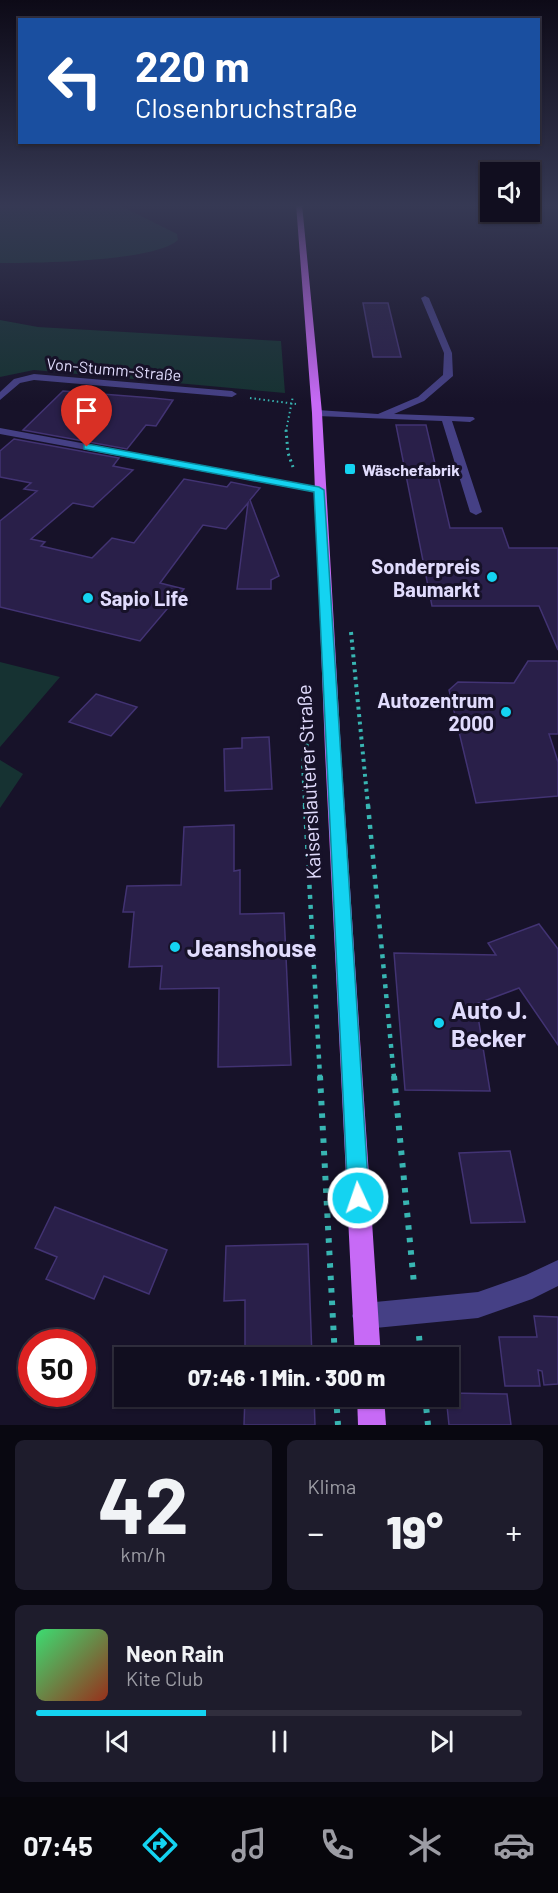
<!DOCTYPE html>
<html lang="de">
<meta charset="utf-8">
<style>
body{margin:0;font-family:Barlow,sans-serif;background:#1e1c2c;color:#f1f3f6;height:100vh;display:flex;flex-direction:column;font-size:22px;white-space:nowrap}
*{box-sizing:border-box;margin:0}
p{font-size:20px;color:#9c9ca4}
.icon{flex:none;width:33px;height:33px;fill:none;stroke:currentColor;stroke-width:2;stroke-linecap:round;stroke-linejoin:round}
.map{position:relative;height:1425px;overflow:hidden}
.details{display:flex;flex-direction:column;gap:15px;padding:15px;background:#090811;flex:1}
.details>*{flex:none}
.banner{position:absolute;left:18px;top:18px;width:522px;height:126px;border-radius:0px;box-shadow:0 2px 4px #0004,0 0 0 2px #302e3d;background:#1a4fa0;color:#fff;overflow:hidden}
.fabs{position:absolute;left:480px;top:162px;display:grid;gap:12px}
.fabs a{display:grid;place-items:center;width:60px;height:60px;border-radius:0px;background:#110e1f;box-shadow:0 2px 4px #0004,0 0 0 2px #302e3d;font-size:30px}
.speed{position:absolute;left:18px;top:1329px;display:flex;gap:12px;font-size:30px;font-weight:700;text-align:center}
.speed>*{display:grid;place-content:center;width:78px;height:78px;border-radius:50%;background:#110e1f;box-shadow:0 2px 4px #0004,0 0 0 2px #302e3d;line-height:1}
.speed .limit{border:9px solid #d22;background:#fff;color:#111}
.pin{position:absolute;display:grid;place-items:center;width:51px;height:51px;color:#fff;margin:-62px -26px;border-radius:50% 50% 50% 0;rotate:-45deg;box-shadow:0 0 6px #0007}
.pin .icon{rotate:45deg}
.me{position:absolute;width:66px;margin:-33px;rotate:357deg;stroke-linejoin:round;filter:drop-shadow(0 0 4px #0008)}
.turn{display:flex;align-items:center;gap:21px;height:126px;padding:0 18px;font-size:27px}
.turn .icon{width:78px;height:78px;stroke-width:2.5}
.turn b{display:block;font-size:42px;line-height:51px}
.big{font-size:45px;font-weight:800;line-height:1.1}
.details .widget{flex:1;display:flex;flex-direction:column;justify-content:center;gap:9px;min-width:0;padding:0 21px;border-radius:9px;background:#1e1c2c}
.details .dial{align-items:center;gap:0}
.dial b{font-size:78px;line-height:1}
.song{display:flex;align-items:center;gap:18px}
.cover{width:72px;height:72px;border-radius:9px;background:linear-gradient(135deg,hsl(140 70% 55%),hsl(10 70% 35%))}
.played{height:6px;border-radius:3px;background:linear-gradient(90deg,#14d3f1 35%,#302e3d 35%)}
.keys{display:flex;justify-content:space-around;direction:ltr}
.heat{display:flex;justify-content:space-between;align-items:center;font-size:33px;direction:ltr}
.details .tiles{flex:1;display:grid;gap:15px;grid-template-columns:1fr 1fr}
.widget:last-child{grid-column:span 2}
.trip{position:absolute;left:114px;top:1347px;width:345px;height:60px;border-radius:0px;background:#110e1f;box-shadow:0 2px 4px #0004,0 0 0 2px #302e3d;font-weight:800;line-height:60px;text-align:center}
.tab-bar{display:flex;height:96px;justify-content:space-around;align-items:center;background:#07060c;color:#9c9ca4}
.tab-bar .icon{width:42px;height:42px}
.tab-bar .on{color:#14d3f1}
.tab-bar b{font-size:27px;color:#f1f3f6}
.map>svg:first-child{display:block}
.green{fill:#163232}
.building{fill:#291f49;stroke:#423373;stroke-width:1.5}
.lines{fill:none;stroke-linecap:round;stroke-linejoin:round}
.path-far4{stroke:#38b5b2;stroke-width:2;stroke-dasharray:1.5 3;stroke-linecap:butt}
.path-far3{stroke:#38b5b2;stroke-width:3;stroke-dasharray:2 4;stroke-linecap:butt}
.path-far2{stroke:#38b5b2;stroke-width:4;stroke-dasharray:3 4.5;stroke-linecap:butt}
.path-far1{stroke:#38b5b2;stroke-width:4.5;stroke-dasharray:4 6;stroke-linecap:butt}
.path{stroke:#38b5b2;stroke-width:6;stroke-dasharray:4.5 8;stroke-linecap:butt}
.minor{fill:#454085;fill-rule:evenodd}
.major{fill:#c76af6;fill-rule:evenodd}
.route{fill:#14d3f1;stroke:#0d899d;stroke-width:1.5}
.poi-dot{fill:#14d3f1;stroke:#171229;stroke-width:2}
.labels{text-anchor:middle;dominant-baseline:central;stroke-width:6;stroke-linejoin:round;paint-order:stroke}
.far-street-label{font-size:16px;fill:#e1dcfd;stroke:#171229}
.far-poi-label{font-size:16px;font-weight:bold;fill:#e1dcfd;stroke:#171229;text-anchor:start}
.poi-label{font-size:20px;font-weight:bold;fill:#e1dcfd;stroke:#171229;text-anchor:end}
.street-label{font-size:20px;fill:#e1dcfd;stroke:#171229}
.near-poi-label{font-size:24px;font-weight:bold;fill:#e1dcfd;stroke:#171229;text-anchor:start}
</style>
<div class="map">
<svg width="558" height="1425" viewBox="0 0 558 1425">
<rect width="100%" height="100%" fill="#171229"/>
<g class="green">
<path d="M 0,204 L 117,204 L 177,234 L 178,240 C 154,262 35,263 0,263 Z"/>
<path d="M 0,320 L 38,327 L 281,341 L 285,393 L 34,370 L 0,377 Z"/>
<path d="M 0,662 L 60,677 L 0,747 Z"/>
<path d="M 0,760 L 23,774 L 0,808 Z"/>
</g>
<g class="building">
<path d="M 363,303 L 388,303 L 401,357 L 373,357 Z"/>
<path d="M 63,391 L 153,398 L 173,400 L 156,426 L 146,425 L 127,449 L 23,430 Z"/>
<path d="M 396,425 L 426,425 L 450,528 L 502,528 L 509,548 L 558,548 L 558,650 L 539,606 L 432,606 Z"/>
<path d="M 14,439 L 119,458 L 113,466 L 133,470 L 93,507 L 73,503 L 31,539 L 45,542 L 41,546 L 92,558 L 112,538 L 134,543 L 184,479 L 227,487 L 231,482 L 260,488 L 250,500 L 279,576 L 271,580 L 271,589 L 237,589 L 248,503 L 226,529 L 203,525 L 160,583 L 184,589 L 140,641 L 0,607 L 0,521 L 37,491 L 24,489 L 31,483 L 0,477 L 0,451 Z"/>
<path d="M 528,661 L 558,661 L 558,734 L 549,734 L 558,762 L 558,796 L 476,803 L 449,690 L 458,682 L 514,683 Z"/>
<path d="M 96,694 L 137,707 L 111,736 L 69,722 Z"/>
<path d="M 269,737 L 272,789 L 225,791 L 224,749 L 242,748 L 242,738 Z"/>
<path d="M 234,825 L 234,871 L 240,870 L 240,914 L 284,913 L 291,1065 L 218,1067 L 219,988 L 160,989 L 162,966 L 129,967 L 134,912 L 123,912 L 127,886 L 181,885 L 184,827 Z"/>
<path d="M 539,924 L 558,949 L 558,1045 L 519,988 L 476,1004 L 490,1091 L 405,1090 L 394,953 L 496,955 L 488,943 Z"/>
<path d="M 510,1151 L 525,1222 L 471,1223 L 459,1153 Z"/>
<path d="M 55,1207 L 167,1250 L 149,1294 L 104,1276 L 94,1299 L 46,1279 L 57,1257 L 35,1248 Z"/>
<path d="M 308,1244 L 312,1358 L 245,1358 L 245,1300 L 224,1301 L 226,1246 Z"/>
<path d="M 534,1316 L 558,1317 L 558,1384 L 544,1385 L 542,1371 L 538,1370 L 540,1386 L 505,1386 L 499,1337 L 537,1337 Z"/>
<path d="M 448,1393 L 507,1394 L 511,1425 L 449,1425 L 446,1396 Z"/>
<path d="M 245,1396 L 314,1396 L 315,1425 L 244,1425 Z"/>
</g>
<g class="lines">
<g class="path-far4">
<path d="M 250,398 L 296,404"/>
<path d="M 286,431 L 293,396"/>
</g>
<path class="path-far3" d="M 286,430 L 288,453 L 293,467"/>
<g class="path-far2">
<path d="M 351,632 L 368,806"/>
<path d="M 305,806 L 303,762 L 307,743 L 307,722"/>
</g>
<g class="path-far1">
<path d="M 305,805 L 320,1077"/>
<path d="M 368,805 L 394,1077"/>
</g>
<g class="path">
<path d="M 320,1076 L 335,1358"/>
<path d="M 394,1076 L 414,1284"/>
<path d="M 419,1336 L 421,1358"/>
<path d="M 336,1396 L 338,1425"/>
<path d="M 425,1396 L 428,1425"/>
</g>
<g class="minor">
<path d="M 425,296 L 429,298 L 452,353 L 453,376 L 424,401 L 394,414 L 473,417 L 475,419 L 470,422 L 452,421 L 482,512 L 476,515 L 470,512 L 442,421 L 317,416 L 312,413 L 317,410 L 378,414 L 418,397 L 443,375 L 444,353 L 421,298 Z"/>
<path d="M 34,374 L 232,391 L 237,394 L 232,397 L 34,380 L 20,383 L 0,400 L 0,392 L 14,379 Z"/>
<path d="M 0,428 L 319,487 L 325,490 L 319,493 L 0,434 Z"/>
<path d="M 558,1260 L 558,1286 L 532,1299 L 478,1318 L 365,1329 L 356,1325 L 352,1316 L 356,1307 L 365,1303 L 478,1292 L 526,1275 Z"/>
</g>
<g class="major">
<path d="M 296,204 L 302,204 L 322,413 L 341,751 L 381,1358 L 355,1358 L 325,751 L 312,413 Z"/>
<path d="M 357,1396 L 384,1396 L 386,1425 L 358,1425 Z"/>
</g>
</g>
<linearGradient id="sky" x2="0" y2="1"><stop stop-color="#0d0a17"/><stop offset="0.51" stop-color="#363954"/><stop offset="1" stop-color="#363954" stop-opacity="0"/></linearGradient>
<rect width="558" height="403" fill="url(#sky)"/>
<path class="route" d="M 87,444 L 319,487 L 324,490 L 369,1198 L 366,1206 L 358,1209 L 351,1206 L 348,1198 L 314,492 L 84,449 L 84,445 Z"/>
<g class="poi-dot">
<rect x="344" y="463" width="12" height="12" rx="3"/>
<circle cx="492" cy="577" r="6"/>
<circle cx="88" cy="598" r="6"/>
<circle cx="506" cy="712" r="6"/>
<circle cx="175" cy="947" r="6"/>
<circle cx="439" cy="1023" r="6"/>
</g>
<g class="labels">
<g class="far-street-label">
<text transform="translate(114 369) rotate(5)">Von-Stumm-Straße</text>
</g>
<g class="far-poi-label">
<text x="362" y="469">Wäschefabrik</text>
</g>
<g class="poi-label">
<text x="480" y="566">Sonderpreis<tspan x="480" dy="23">Baumarkt</tspan></text>
<text x="100" y="598" text-anchor="start">Sapio Life</text>
<text x="494" y="700">Autozentrum<tspan x="494" dy="23">2000</tspan></text>
</g>
<g class="street-label">
<text transform="translate(308 782) rotate(-93)">Kaiserslauterer Straße</text>
</g>
<g class="near-poi-label">
<text x="187" y="947">Jeanshouse</text>
<text x="451" y="1009">Auto J.<tspan x="451" dy="28">Becker</tspan></text>
</g>
</g>
</svg>
<div class="fabs">
<a><svg class="icon" aria-label="sound" viewBox="0 0 24 24"><path d="M4 9h4l5-4v14l-5-4H4zM17 9q2 3 0 6"/></svg></a>
</div>
<div class="speed"><div class="limit">50</div></div>
<div class="pin" style="left:87px;top:447px;background:#d93025"><svg class="icon" aria-label="arrive" viewBox="0 0 24 24"><path d="M6 21V4h12l-3 4 3 4H6"/></svg></div>
<svg class="me" style="left:358px;top:1198px" viewBox="-20 -20 40 40"><circle r="17" fill="#14d3f1" stroke="#fff" stroke-width="3"/><path d="M0-11L8 9 0 5-8 9z" fill="#fff"/></svg>
<div class="trip">07:46 · 1 Min. · 300 m</div>
<div class="banner">
<div class="turn"><svg class="icon" aria-label="left" viewBox="0 0 24 24"><path d="M17 20v-9H6M10 6l-5 5 5 5"/></svg><div><b>220 m</b>Closenbruchstraße</div></div>
</div>
</div>
<section class="details">
<div class="tiles">
<div class="widget dial"><b>42</b><p>km/h</p></div>
<div class="widget"><p>Klima</p>
<div class="heat"><a>−</a><b class="big">19°</b><a>+</a></div>
</div>
<div class="widget">
<div class="song"><i class="cover"></i><div><b>Neon Rain</b><p>Kite Club</p></div></div>
<div class="played"></div>
<div class="keys"><svg class="icon" aria-label="previous" viewBox="0 0 24 24"><path d="M18 5L8 12l10 7zM5 5v14"/></svg><svg class="icon" aria-label="pause" viewBox="0 0 24 24"><path d="M8 5v14M16 5v14"/></svg><svg class="icon" aria-label="next" viewBox="0 0 24 24"><path d="M6 5l10 7-10 7zM19 5v14"/></svg></div>
</div>
</div>
</section>
<nav class="tab-bar">
<b>07:45</b>
<svg class="icon on" aria-label="directions" viewBox="0 0 24 24"><path d="M12 3l9 9-9 9-9-9zM9 14v-3h6M13 9l2 2-2 2"/></svg>
<svg class="icon" aria-label="music" viewBox="0 0 24 24"><path d="M9 18V5l10-2v13"/><circle cx="6" cy="18" r="3"/><circle cx="16" cy="16" r="3"/></svg>
<svg class="icon" aria-label="phone" viewBox="0 0 24 24"><path d="M5 4h4l2 5-3 2q2 4 5 5l2-3 5 2v4C11 20 4 13 5 4z"/></svg>
<svg class="icon" aria-label="climate" viewBox="0 0 24 24"><path d="M12 3v18M4 7l16 10M4 17L20 7"/></svg>
<svg class="icon" aria-label="car" viewBox="0 0 24 24"><path d="M5 17H2v-5l4-1 3-4h7l3 4 3 1v5h-3M9 17h6M6 11h13"/><circle cx="7" cy="17" r="2"/><circle cx="17" cy="17" r="2"/></svg>
</nav>
